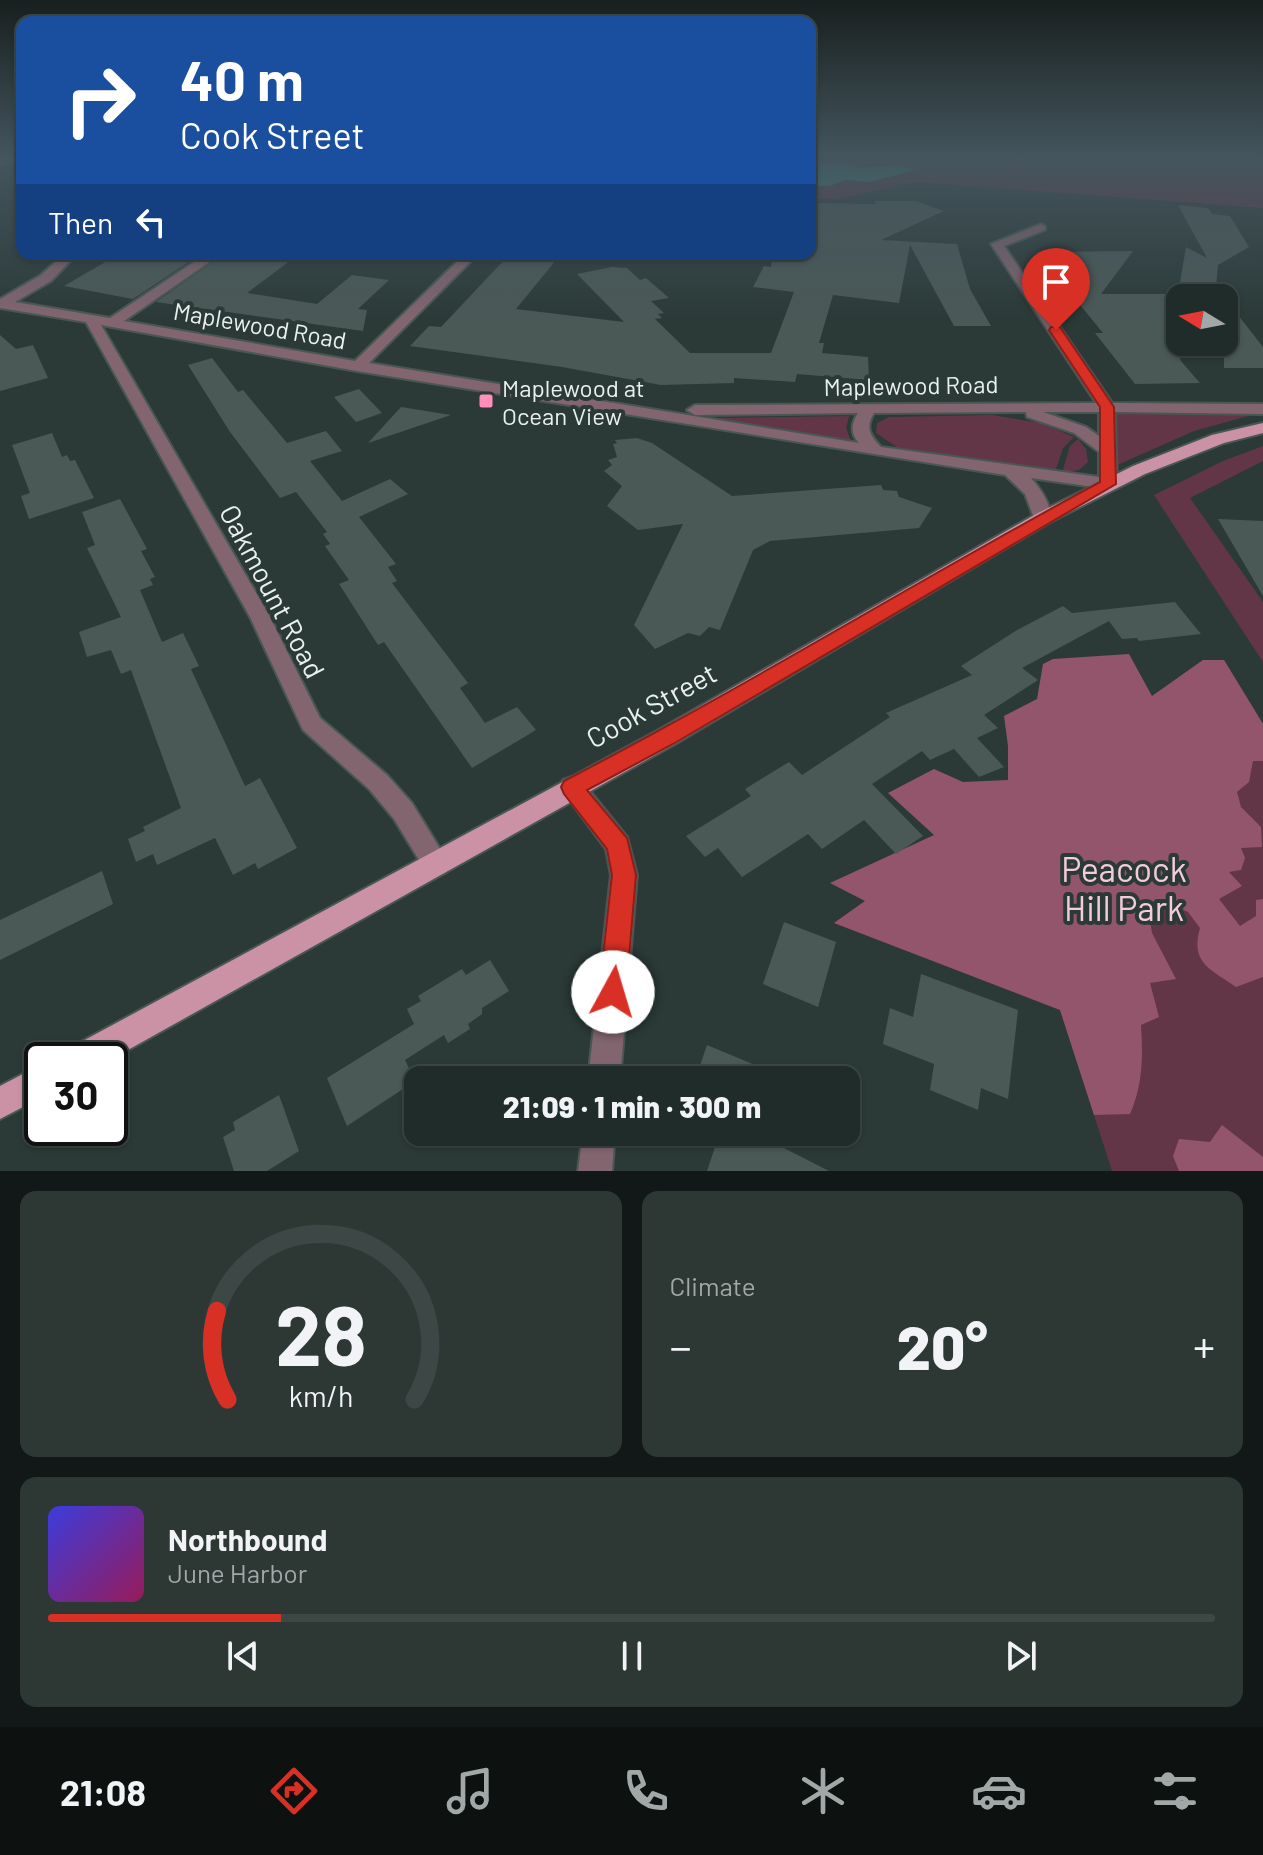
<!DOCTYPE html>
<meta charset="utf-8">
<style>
body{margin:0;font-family:Barlow,sans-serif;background:#2d3835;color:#f1f3f6;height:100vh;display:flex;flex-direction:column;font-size:30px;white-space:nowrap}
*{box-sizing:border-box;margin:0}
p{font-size:26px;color:#a2a7a8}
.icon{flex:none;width:44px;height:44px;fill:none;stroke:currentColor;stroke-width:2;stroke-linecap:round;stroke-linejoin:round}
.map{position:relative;height:1171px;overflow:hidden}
.sheet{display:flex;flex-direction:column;gap:20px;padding:20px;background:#121817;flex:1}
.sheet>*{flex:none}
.hud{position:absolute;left:16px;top:16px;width:800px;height:244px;border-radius:16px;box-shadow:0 2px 6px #0004,0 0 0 2px #3d4846;background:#1a4fa0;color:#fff;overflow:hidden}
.needle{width:52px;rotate:280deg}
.controls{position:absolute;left:1166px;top:284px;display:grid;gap:16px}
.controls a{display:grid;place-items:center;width:72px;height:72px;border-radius:16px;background:#202c29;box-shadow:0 2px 6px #0004,0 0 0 2px #3d4846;font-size:40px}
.speed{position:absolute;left:24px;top:1042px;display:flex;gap:16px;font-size:40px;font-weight:700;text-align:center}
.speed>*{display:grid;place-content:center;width:104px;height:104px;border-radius:50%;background:#202c29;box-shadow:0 2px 6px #0004,0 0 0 2px #3d4846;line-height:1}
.speed .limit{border:4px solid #111;border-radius:12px;background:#fff;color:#111}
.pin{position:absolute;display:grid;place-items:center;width:68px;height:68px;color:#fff;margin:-82px -34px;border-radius:50% 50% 50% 0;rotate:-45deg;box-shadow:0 0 8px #0007}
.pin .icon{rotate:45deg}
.me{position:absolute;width:88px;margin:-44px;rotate:6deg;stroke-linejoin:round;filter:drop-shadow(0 0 6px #0008)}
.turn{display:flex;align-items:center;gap:28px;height:168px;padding:0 32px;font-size:36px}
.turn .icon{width:104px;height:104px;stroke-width:2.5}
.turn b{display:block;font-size:56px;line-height:68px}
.then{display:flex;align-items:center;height:76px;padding:0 32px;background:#0003;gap:16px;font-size:30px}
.big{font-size:60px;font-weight:800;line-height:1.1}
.sheet .widget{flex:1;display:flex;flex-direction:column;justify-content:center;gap:12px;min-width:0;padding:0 28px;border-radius:16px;background:#2d3835}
.sheet .dial{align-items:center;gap:0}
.dial svg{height:208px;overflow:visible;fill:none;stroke:#3d4846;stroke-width:7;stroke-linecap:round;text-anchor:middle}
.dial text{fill:#f1f3f6;stroke:none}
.song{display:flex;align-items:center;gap:24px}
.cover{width:96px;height:96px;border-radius:12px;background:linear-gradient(135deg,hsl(240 70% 55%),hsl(330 70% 35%))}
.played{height:8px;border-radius:4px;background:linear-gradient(90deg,#d93025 20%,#3d4846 20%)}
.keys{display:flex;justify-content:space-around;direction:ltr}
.heat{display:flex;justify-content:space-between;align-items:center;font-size:44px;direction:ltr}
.sheet .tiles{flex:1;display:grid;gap:20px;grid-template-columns:1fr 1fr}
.widget:last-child{grid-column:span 2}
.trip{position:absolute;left:404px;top:1066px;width:456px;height:80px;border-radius:16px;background:#202c29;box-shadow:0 2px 6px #0004,0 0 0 2px #3d4846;font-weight:800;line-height:80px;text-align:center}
.menu{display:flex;height:128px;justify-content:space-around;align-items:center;background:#0d1210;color:#a2a7a8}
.menu .icon{width:56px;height:56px}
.menu .on{color:#d93025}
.menu b{font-size:36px;color:#f1f3f6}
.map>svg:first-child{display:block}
.green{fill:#623647}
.forest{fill:#92556c}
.water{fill:#379184}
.building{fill:#4a5956}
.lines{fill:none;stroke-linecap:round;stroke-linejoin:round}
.minor-casing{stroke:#495754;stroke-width:4}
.major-casing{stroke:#495754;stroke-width:4}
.minor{fill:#82656f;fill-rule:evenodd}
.major{fill:#cb92a6;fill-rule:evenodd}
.route{fill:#d93025;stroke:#8d1f18;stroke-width:2}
.poi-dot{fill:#ff8ebb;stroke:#2b3a37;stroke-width:3}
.labels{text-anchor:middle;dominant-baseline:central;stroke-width:8;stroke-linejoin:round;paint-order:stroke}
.far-street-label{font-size:24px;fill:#e8f1ef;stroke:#2b3a37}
.far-poi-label{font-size:24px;fill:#e8f1ef;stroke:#2b3a37;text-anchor:start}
.street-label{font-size:28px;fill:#e8f1ef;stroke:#2b3a37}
.near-park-label{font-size:34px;fill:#f3ccd9;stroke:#2b3a37}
</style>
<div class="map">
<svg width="1263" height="1171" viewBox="0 0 1263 1171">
<rect width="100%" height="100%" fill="#2b3a37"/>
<g class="green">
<path d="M 810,156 L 1263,156 L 1263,208 L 915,182 L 837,199 L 810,198 Z"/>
<path d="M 1256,412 L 1259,413 L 1194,431 L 1115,466 L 1115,413 Z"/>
<path d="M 992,415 L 1041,423 L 1074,437 L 1063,448 L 1055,472 L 898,448 L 876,433 L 877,423 L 889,417 Z"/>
<path d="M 849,416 L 846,428 L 851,441 L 716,418 Z"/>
<path d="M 1078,439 L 1086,449 L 1088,462 L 1079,470 L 1062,473 L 1070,446 Z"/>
<path d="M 1263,446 L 1263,461 L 1190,498 L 1263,602 L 1263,662 L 1154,495 L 1223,461 Z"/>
<path d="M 1203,660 L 1224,660 L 1263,724 L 1263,1171 L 1112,1171 L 1060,1010 L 834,923 Z"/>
</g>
<g class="forest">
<path d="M 1129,654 L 1152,696 L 1203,660 L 1224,660 L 1263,724 L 1263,761 L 1253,761 L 1249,782 L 1237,792 L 1241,807 L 1261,827 L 1262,847 L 1241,848 L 1245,858 L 1241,870 L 1229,872 L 1242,886 L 1219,899 L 1240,926 L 1256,916 L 1256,900 L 1263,899 L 1263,977 L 1236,987 C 1210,969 1190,963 1200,928 L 1188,912 L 1163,900 L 1148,908 L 1152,933 L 1176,979 L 1150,983 L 1159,1017 L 1141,1025 C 1143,1056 1143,1085 1130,1114 L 1094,1115 L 1060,1010 L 834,923 L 865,901 L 830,883 L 934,835 L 888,793 L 934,769 L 963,782 L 1008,780 L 1008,746 L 1004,716 L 1037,699 L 1043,664 L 1053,659 Z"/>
<path d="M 1222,1125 L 1263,1157 L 1263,1171 L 1179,1171 L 1173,1156 L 1179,1139 L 1210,1142 Z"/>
</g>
<path class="water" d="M 810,163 L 850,164 L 860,168 L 897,165 L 915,170 L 870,182 L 846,180 L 829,186 L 810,185 Z"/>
<g class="building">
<path d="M 874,201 L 916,201 L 944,211 L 881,240 L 957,244 L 970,289 L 991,326 L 954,326 L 910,245 L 899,303 L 833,295 L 819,343 L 824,343 L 822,353 L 868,357 L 869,380 L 797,374 L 795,382 L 734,378 L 734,383 L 661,385 L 562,367 L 410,346 L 429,326 L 441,327 L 505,259 L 512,260 L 518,254 L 561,254 L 516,309 L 624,322 L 577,274 L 612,267 L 627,268 L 640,280 L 646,278 L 669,298 L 651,301 L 664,313 L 658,314 L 662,318 L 655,319 L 690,353 L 771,353 L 794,292 L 753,287 L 764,266 L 771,267 L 772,254 L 810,254 L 810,203 L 876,204 Z"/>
<path d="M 1178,205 L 1208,208 L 1212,214 L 1230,216 L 1249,247 L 1218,265 L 1215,298 L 1180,298 L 1180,360 L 1200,383 L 1135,384 L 1095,333 L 1103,333 L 1037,252 L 1133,251 L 1101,294 L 1178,294 L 1186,247 L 1207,258 Z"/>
<path d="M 119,254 L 201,254 L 133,299 L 64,286 Z"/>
<path d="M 224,254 L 299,254 L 247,293 L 317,304 L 352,275 L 389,280 L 358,309 L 367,310 L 363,331 L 156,302 Z"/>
<path d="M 1224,297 L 1263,347 L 1263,368 L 1224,368 Z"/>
<path d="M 0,335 L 16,349 L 33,345 L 48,378 L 0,391 Z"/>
<path d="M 212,358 L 238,392 L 243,390 L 287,443 L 326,431 L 342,451 L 310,461 L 342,501 L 390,479 L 408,494 L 359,517 L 396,564 L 388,567 L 397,581 L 392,583 L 468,683 L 460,688 L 485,723 L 517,707 L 536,730 L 472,768 L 384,642 L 378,645 L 348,598 L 339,584 L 349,580 L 325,546 L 330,544 L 323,534 L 327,532 L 296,492 L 280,498 L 230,432 L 188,365 Z"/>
<path d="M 359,389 L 382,413 L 356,422 L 334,397 Z"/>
<path d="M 401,407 L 451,415 L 368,443 Z"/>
<path d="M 52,433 L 62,457 L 67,455 L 70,461 L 75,460 L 94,498 L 29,519 L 21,496 L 30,493 L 12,445 Z"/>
<path d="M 637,438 L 652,443 L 732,496 L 881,485 L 883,490 L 897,491 L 899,497 L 932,508 L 919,528 L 770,541 L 753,550 L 720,630 L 709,627 L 700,636 L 688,633 L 655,649 L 634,625 L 683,524 L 638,530 L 607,506 L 622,486 L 604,471 L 612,465 L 608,460 L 617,457 L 613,444 L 617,443 L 615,440 Z"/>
<path d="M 120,499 L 147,549 L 141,551 L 155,577 L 150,579 L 153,585 L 140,590 L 162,642 L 183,633 L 199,666 L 191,669 L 245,786 L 260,778 L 297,848 L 258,869 L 255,863 L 233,875 L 215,838 L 157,865 L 153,854 L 136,862 L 128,839 L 145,831 L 143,827 L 181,808 L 131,670 L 121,674 L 111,650 L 87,657 L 79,632 L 121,617 L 87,548 L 95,545 L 82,512 Z"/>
<path d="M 1218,519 L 1263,521 L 1263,596 Z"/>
<path d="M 1175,602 L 1201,634 L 1139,641 L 1137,638 L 1122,639 L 1109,621 L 1022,668 L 1038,680 L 984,715 L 998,728 L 977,738 L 1004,767 L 979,777 L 954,749 L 930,760 L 922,751 L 872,784 L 923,836 L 896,854 L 864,820 L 822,849 L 808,834 L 742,877 L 718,848 L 705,857 L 686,836 L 751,796 L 745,789 L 789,762 L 802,775 L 890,717 L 886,713 L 972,675 L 961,666 L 1017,630 L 1063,606 L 1072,613 Z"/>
<path d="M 102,871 L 113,904 L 0,960 L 0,920 Z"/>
<path d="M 784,922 L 836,942 L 818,1007 L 763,984 Z"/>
<path d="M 490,960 L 509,991 L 482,1008 L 482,1014 L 468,1024 L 470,1029 L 448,1043 L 444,1035 L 405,1060 L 415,1081 L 347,1126 L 327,1078 L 414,1024 L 407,1009 L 421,1001 L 418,996 L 462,969 L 466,975 Z"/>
<path d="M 921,974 L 1018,1010 L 1008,1099 L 981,1088 L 978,1110 L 930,1090 L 934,1064 L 883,1044 L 890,1008 L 913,1017 Z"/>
<path d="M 707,1045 L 791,1080 L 695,1080 Z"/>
<path d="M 279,1095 L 299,1151 L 267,1171 L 234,1171 L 223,1137 L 235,1130 L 233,1122 Z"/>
<path d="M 720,1132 L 788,1132 L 784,1148 L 829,1171 L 707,1171 Z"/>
</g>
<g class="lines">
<defs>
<g id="minor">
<path d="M 7,156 L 20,156 L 0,165 L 0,158 Z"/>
<path d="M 1041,224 L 1045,226 L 1045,230 L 1004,246 L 1112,403 L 1263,404 L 1263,414 L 1115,412 L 1117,484 L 1108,489 L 1031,478 C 1042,490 1049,502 1052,518 L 1043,524 L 1034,518 L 1025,494 L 1005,475 L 357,371 L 101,325 L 270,617 L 320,718 L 387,775 L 412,803 L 445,857 L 449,865 L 445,873 L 436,877 L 427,873 L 394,819 L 369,789 L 303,730 L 250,617 L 86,322 L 0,308 L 0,299 L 41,275 L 64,254 L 77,254 L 51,281 L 15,302 L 110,318 L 206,254 L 221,254 L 124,321 L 355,361 L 465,254 L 478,254 L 369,363 L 859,443 C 850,433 851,424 858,413 L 695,415 L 687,410 L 695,405 L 1096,403 L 991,244 ZM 1026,412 L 1027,417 L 1074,433 L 1099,452 L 1099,477 L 881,447 C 870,435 865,428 874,413 ZM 1043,412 L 1099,412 L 1099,436 L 1086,427 Z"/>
<path d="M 572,777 L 581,780 L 627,837 L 637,875 L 620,1080 L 588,1080 L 611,875 L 606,849 L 560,787 L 563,780 Z"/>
<path d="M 583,1132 L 615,1132 L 612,1171 L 578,1171 Z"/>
</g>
<g id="major">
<path d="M 1263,423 L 1263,433 L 1224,443 L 1145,474 L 1050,522 L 673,745 L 110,1060 L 64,1060 L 68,1049 L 657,731 L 1036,514 L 1133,466 L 1212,435 Z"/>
<path d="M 42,1064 L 42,1097 L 0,1119 L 0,1086 Z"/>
</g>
</defs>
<use href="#minor" class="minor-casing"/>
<use href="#major" class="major-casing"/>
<use href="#minor" class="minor"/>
<use href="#major" class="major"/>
</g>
<linearGradient id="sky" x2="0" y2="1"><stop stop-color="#18201e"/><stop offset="0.49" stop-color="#44555e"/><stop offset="1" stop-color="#44555e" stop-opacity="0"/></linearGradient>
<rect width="1263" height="320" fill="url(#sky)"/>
<path class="route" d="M 1051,327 L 1060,327 L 1114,407 L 1116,484 L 673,744 L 587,790 L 627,838 L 636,875 L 626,992 L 622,1001 L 613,1005 L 603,1001 L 599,992 L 612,875 L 607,849 L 564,794 L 561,787 L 564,781 C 746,687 920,579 1100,482 L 1100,407 L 1049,330 Z"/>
<rect class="poi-dot" x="478" y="393" width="16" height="16" rx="4"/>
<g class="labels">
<g class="far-street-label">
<text transform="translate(260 325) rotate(10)">Maplewood Road</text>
<text transform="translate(911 385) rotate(-1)">Maplewood Road</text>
</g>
<g class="far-poi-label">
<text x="502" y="387">Maplewood at<tspan x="502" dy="28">Ocean View</tspan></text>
</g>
<g class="street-label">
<text transform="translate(273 591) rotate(62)">Oakmount Road</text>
<text transform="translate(651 705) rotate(-29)">Cook Street</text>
</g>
<g class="near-park-label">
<text x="1124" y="868">Peacock<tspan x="1124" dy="39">Hill Park</tspan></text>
</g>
</g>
</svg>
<div class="controls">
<a><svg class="needle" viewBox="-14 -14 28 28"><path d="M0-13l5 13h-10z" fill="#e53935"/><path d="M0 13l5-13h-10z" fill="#a2a7a8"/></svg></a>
</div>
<div class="speed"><div class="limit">30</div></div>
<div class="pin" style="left:1056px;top:330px;background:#d93025"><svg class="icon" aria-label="arrive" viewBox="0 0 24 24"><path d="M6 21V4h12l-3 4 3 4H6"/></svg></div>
<svg class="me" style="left:613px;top:992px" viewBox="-20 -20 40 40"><circle r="19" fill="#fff"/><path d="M0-13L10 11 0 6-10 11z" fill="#d93025"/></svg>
<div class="trip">21:09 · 1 min · 300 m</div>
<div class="hud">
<div class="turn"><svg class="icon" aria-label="right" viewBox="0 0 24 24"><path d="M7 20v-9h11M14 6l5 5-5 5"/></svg><div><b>40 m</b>Cook Street</div></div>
<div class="then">Then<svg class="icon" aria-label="left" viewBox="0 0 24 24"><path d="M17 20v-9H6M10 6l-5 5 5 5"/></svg></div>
</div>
</div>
<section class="sheet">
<div class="tiles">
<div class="widget dial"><svg viewBox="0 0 100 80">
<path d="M14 69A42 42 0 1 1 86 69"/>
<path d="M14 69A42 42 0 0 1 10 35" stroke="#d93025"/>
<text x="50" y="56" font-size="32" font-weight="700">28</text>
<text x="50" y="72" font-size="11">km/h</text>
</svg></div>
<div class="widget"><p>Climate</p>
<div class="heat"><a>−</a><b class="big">20°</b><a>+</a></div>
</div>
<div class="widget">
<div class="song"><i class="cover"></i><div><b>Northbound</b><p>June Harbor</p></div></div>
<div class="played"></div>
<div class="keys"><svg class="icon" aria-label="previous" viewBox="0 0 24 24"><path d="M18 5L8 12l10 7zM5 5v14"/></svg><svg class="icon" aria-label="pause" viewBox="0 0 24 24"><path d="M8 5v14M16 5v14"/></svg><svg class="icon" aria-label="next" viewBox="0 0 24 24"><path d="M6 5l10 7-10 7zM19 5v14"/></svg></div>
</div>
</div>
</section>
<nav class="menu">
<b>21:08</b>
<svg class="icon on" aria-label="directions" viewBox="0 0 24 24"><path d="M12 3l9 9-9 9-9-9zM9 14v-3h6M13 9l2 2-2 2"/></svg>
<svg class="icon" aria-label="music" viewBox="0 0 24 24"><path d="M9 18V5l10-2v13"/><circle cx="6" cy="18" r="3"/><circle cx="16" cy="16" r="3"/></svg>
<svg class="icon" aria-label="phone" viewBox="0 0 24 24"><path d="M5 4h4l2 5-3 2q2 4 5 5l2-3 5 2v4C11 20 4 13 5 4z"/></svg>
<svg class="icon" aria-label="climate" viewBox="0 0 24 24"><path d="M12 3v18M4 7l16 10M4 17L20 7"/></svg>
<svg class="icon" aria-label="car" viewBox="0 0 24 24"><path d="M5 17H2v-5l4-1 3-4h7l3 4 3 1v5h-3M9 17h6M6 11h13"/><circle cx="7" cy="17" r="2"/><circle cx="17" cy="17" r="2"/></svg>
<svg class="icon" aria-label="filters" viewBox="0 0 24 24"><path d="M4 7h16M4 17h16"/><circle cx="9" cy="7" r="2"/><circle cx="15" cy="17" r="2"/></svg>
</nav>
